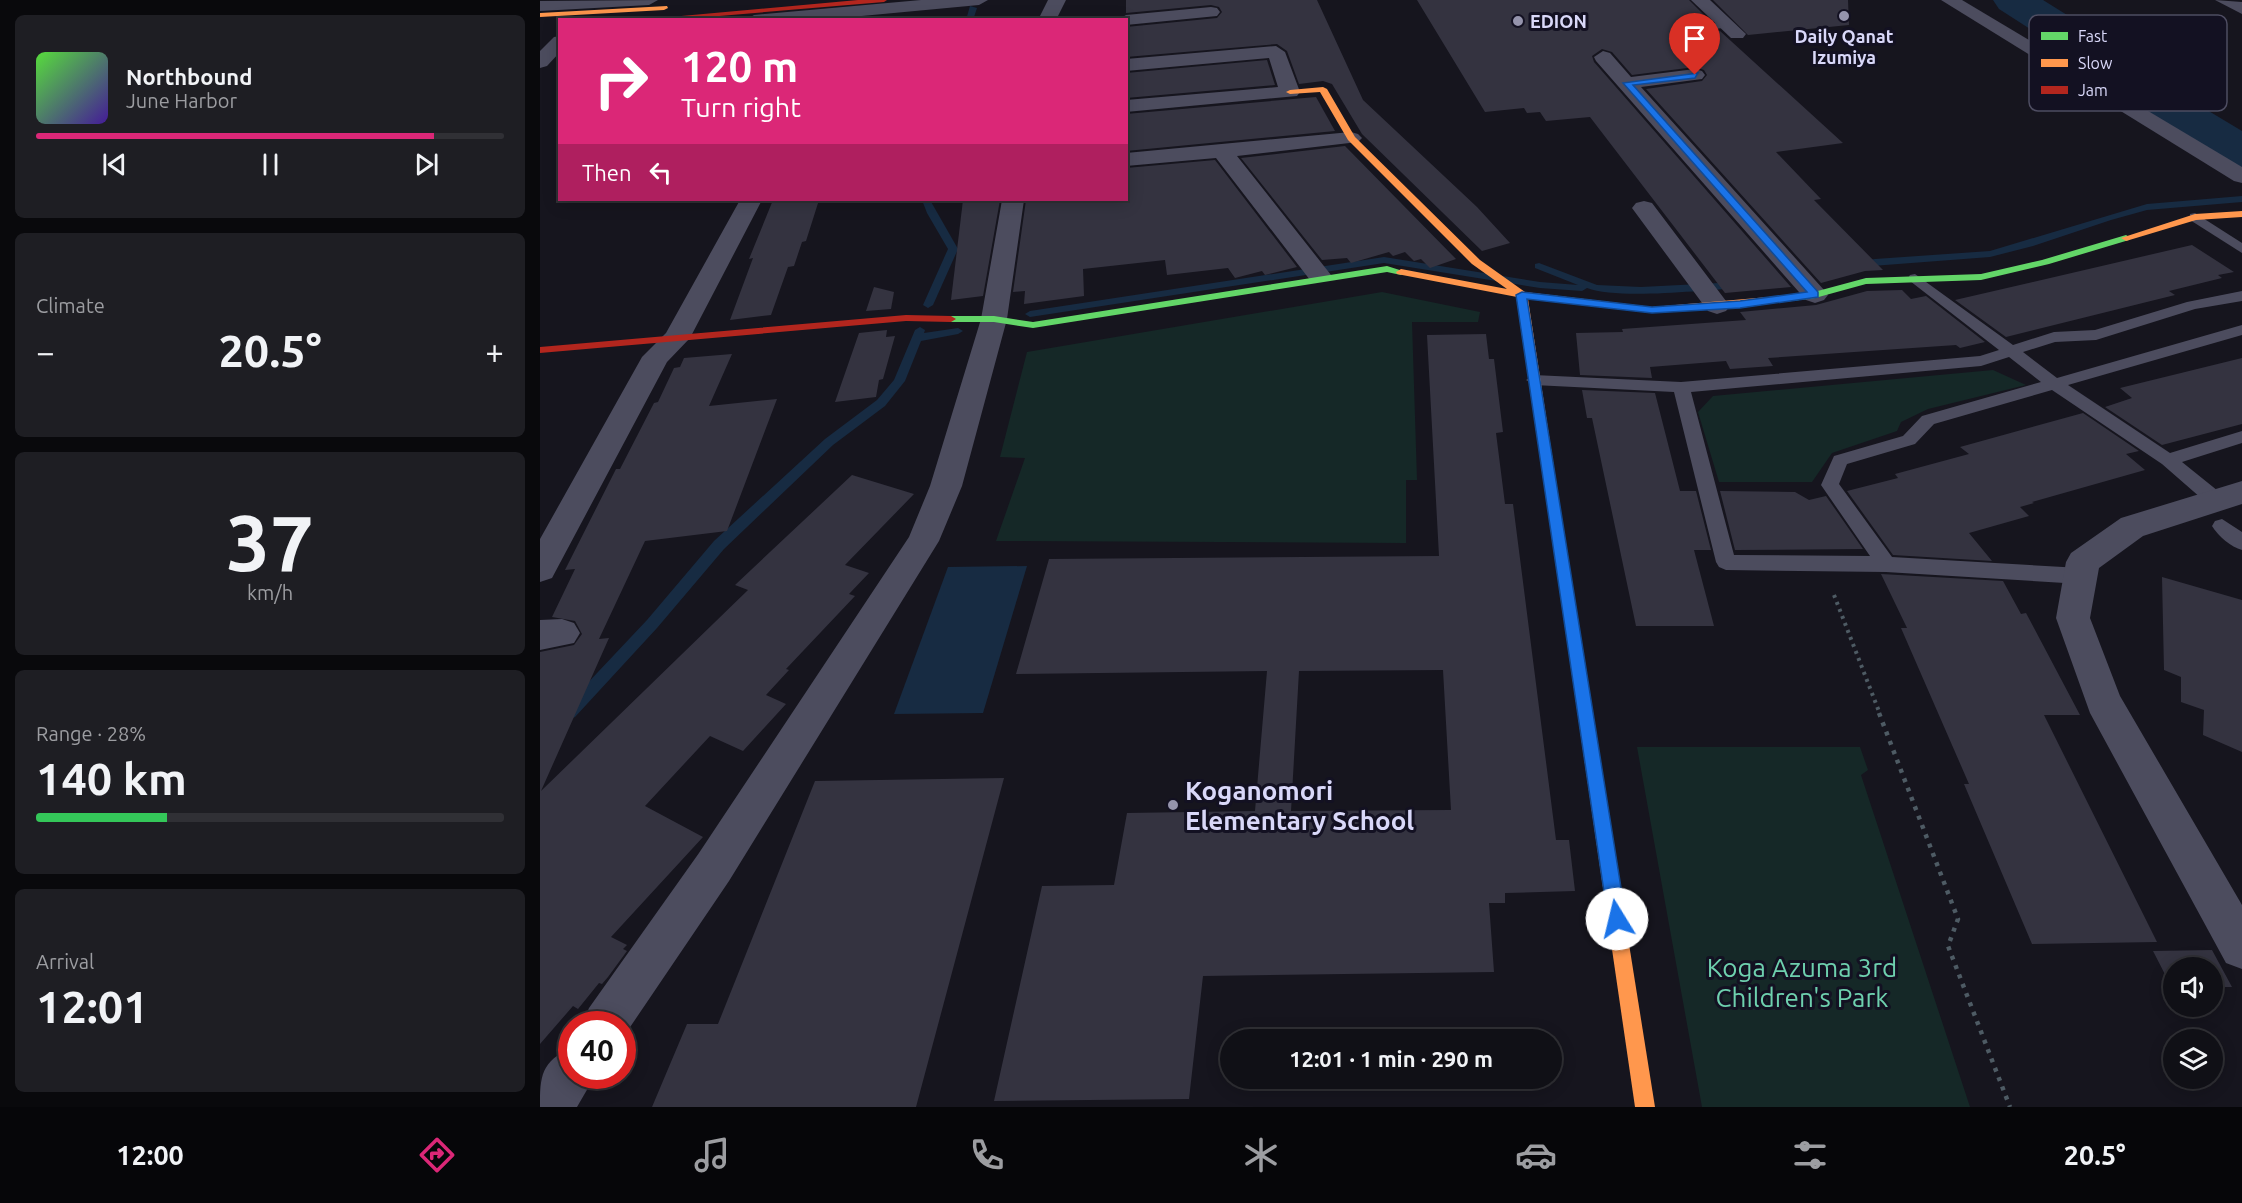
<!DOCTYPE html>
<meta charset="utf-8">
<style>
body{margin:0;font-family:Ubuntu,sans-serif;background:#1e1e23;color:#f1f3f6;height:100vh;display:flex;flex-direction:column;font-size:22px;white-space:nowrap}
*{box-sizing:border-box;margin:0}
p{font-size:20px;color:#9c9da1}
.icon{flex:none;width:33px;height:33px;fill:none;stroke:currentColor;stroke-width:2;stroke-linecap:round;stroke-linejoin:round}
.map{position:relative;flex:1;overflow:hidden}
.side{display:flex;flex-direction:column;gap:15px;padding:15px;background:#09090c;width:540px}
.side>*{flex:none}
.guide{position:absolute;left:18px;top:18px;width:570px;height:183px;border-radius:0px;box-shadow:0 3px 15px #0003,0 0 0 2px #303035;background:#db2777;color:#fff;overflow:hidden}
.fabs{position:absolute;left:1623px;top:957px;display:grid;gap:12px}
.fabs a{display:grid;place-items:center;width:60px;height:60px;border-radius:50%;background:#101016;box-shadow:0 3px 15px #0003,0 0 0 2px #303035;font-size:30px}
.speed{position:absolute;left:18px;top:1011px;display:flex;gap:12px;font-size:30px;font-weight:700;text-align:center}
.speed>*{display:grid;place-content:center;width:78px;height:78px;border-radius:50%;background:#101016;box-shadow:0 3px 15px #0003,0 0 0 2px #303035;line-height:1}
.speed .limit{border:9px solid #d22;background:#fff;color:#111}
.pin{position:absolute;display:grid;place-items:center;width:51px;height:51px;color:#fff;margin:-62px -26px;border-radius:50% 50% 50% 0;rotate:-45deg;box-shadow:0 0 6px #0007}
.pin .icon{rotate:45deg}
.me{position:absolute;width:66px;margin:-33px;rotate:351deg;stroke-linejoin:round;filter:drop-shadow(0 0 4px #0008)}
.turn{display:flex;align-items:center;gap:21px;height:126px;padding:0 24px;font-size:27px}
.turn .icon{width:78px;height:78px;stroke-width:2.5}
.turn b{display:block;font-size:42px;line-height:51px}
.then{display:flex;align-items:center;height:57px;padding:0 24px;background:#0003;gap:12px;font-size:22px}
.big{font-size:45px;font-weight:600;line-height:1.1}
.side .widget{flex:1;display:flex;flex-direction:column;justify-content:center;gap:9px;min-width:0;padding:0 21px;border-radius:9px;background:#1e1e23}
.side .dial{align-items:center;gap:0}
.dial b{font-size:78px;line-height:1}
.song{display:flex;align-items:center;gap:18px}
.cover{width:72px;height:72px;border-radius:9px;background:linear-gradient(135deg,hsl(110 70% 55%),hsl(260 70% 35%))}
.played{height:6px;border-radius:3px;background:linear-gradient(90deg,#db2777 85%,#303035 85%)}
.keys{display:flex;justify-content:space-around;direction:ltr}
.heat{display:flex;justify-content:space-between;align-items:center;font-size:33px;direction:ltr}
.charge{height:9px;border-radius:4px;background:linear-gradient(90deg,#34c759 28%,#303035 0)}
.trip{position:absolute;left:680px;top:1029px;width:342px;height:60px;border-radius:30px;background:#101016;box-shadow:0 3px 15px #0003,0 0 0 2px #303035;font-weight:600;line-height:60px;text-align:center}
.tabs{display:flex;height:96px;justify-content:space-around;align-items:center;background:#060609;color:#9c9da1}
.tabs .icon{width:42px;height:42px}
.tabs .selected{color:#db2777}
.tabs b{font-size:27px;color:#f1f3f6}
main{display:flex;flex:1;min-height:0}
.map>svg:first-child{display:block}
.green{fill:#152827}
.water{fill:#172b42}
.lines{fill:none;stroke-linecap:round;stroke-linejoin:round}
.stream{fill:#172b42;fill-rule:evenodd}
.river{fill:#172b42;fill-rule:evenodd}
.building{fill:#343340;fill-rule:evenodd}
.path-far1{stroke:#4e5b64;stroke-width:4;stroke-dasharray:3 4.5;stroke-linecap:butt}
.path{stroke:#4e5b64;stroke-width:4.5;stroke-dasharray:4 6;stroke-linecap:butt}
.lane{fill:#4c4c5e;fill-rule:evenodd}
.street{fill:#4c4c5e;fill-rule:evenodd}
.fast{fill:#63d668;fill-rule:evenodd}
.slow{fill:#ff974d;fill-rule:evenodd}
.jam{fill:#b3261e;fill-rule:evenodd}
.route{fill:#1a73e8;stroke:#114b97;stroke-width:1.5}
.poi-dot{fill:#9594ac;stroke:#131122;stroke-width:2}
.labels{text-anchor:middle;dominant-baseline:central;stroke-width:6;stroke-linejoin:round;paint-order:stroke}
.far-poi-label{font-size:18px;font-weight:bold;fill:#d9d8f9;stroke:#131122;text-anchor:start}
.near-poi-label{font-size:26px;font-weight:bold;fill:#d9d8f9;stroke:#131122;text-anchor:start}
.near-park-label{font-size:26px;fill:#6ed0ae;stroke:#131122}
.key{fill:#131122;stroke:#4e4d62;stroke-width:1.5}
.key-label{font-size:16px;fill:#d9d8f9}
</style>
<main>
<section class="side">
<div class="widget">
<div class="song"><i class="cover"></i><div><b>Northbound</b><p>June Harbor</p></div></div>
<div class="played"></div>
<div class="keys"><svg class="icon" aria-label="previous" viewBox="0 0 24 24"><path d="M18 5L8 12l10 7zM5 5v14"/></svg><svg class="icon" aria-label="pause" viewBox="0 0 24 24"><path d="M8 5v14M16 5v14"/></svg><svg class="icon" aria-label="next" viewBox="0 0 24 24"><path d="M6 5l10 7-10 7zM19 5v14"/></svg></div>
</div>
<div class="widget"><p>Climate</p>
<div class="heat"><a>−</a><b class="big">20.5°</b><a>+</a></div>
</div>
<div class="widget dial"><b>37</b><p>km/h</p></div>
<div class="widget"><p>Range · 28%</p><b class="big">140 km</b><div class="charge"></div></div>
<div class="widget"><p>Arrival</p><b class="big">12:01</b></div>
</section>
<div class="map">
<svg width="1702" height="1107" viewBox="0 0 1702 1107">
<rect width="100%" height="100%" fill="#16151e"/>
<g class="green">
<path d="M 842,292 L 940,312 L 938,322 L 872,322 L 877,480 L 866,480 L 866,543 L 456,541 L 485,458 L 460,457 L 487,352 Z"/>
<path d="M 1453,370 L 1486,385 L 1388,409 L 1361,422 L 1357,431 L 1292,453 L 1272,482 L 1179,482 L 1158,412 L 1173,396 Z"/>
<path d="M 1097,747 L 1320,747 L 1328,770 L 1321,775 L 1430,1107 L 1162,1107 Z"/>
</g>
<path class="water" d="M 487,566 L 443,713 L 354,714 L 408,567 Z"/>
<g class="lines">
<g class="stream">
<path d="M 430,6 L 437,8 L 433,20 L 426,20 Z"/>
<path d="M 1702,196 L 1702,202 L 1607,210 L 1571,220 L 1493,246 L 1450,257 L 1319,267 L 1314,264 L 1319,261 L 1335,259 L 1450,251 L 1607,204 Z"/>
<path d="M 382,200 L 390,200 L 418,249 L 393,305 L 388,308 L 383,305 L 408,249 L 387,213 Z"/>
<path d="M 844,257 L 1000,282 L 1038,285 L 995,268 L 995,264 L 999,263 L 1057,285 L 1101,287 L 1199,282 L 1204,285 L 1199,288 C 1163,290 1078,300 1047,288 L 1042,291 L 1000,288 L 844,263 L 490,317 L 485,314 L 490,311 Z"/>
<path d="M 380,327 L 385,330 L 384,333 L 418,328 L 423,331 L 418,334 L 381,341 L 365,381 L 345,406 L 293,445 L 184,549 L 117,628 L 35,717 L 30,719 L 25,717 L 22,712 L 25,707 L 107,620 L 174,541 L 285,439 L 337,400 L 354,380 L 375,330 Z"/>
</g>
<path class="river" d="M 1453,0 L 1503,0 L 1556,33 L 1597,68 L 1702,131 L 1702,169 L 1684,164 L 1565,88 L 1524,51 L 1459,9 Z"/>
</g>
<g class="building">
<path d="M 586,0 L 777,0 L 823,100 L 937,207 L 970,243 L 942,251 L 822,134 L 792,84 L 783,81 L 759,84 L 747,51 L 737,44 L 586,57 L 586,27 L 677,18 L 682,12 L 679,7 L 671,5 L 586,13 Z"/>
<path d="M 877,0 L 1149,0 L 1170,21 L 1157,23 L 1151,27 L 1152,30 L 1158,33 L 1180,31 L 1303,143 L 1236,152 L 1281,199 L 1274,200 L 1343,270 L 1325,271 L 1281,283 L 1106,89 L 1162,81 L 1167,75 L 1164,70 L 1155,67 L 1092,75 L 1072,52 L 1062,49 L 1052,56 L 1054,62 L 1251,287 L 1185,293 L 1050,117 L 1006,121 L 1000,112 L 987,113 L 984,108 L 945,112 Z"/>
<path d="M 1173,0 L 1308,0 L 1309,25 L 1208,35 Z"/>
<path d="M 727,60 L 735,85 L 586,98 L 586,73 Z"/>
<path d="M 776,97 L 795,131 L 586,151 L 586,114 Z"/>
<path d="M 805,146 L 916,259 L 890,268 L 881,259 L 874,261 L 865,252 L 853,256 L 849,252 L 811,263 L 807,258 L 782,260 L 701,158 Z"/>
<path d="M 675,160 L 757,267 L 725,275 L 722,271 L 695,278 L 688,268 L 627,275 L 625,260 L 543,269 L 544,296 L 484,304 L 485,291 L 473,292 L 486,200 L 586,200 L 586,168 Z"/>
<path d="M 233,200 L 279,200 L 266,241 L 262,242 L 254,266 L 248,267 L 231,315 L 190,320 L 213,258 L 209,259 Z"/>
<path d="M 423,200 L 460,200 L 443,296 L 411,300 Z"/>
<path d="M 1652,245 L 1694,272 L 1678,275 L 1682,278 L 1629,291 L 1635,295 L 1466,337 L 1415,300 Z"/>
<path d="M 334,287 L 354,292 L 351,309 L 326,311 Z"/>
<path d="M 1362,290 L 1371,299 L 1386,296 L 1445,342 L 1420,348 L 1416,345 L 1228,358 L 1233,366 L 1190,369 L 1186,361 L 1110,367 L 1112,378 L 1040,375 L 1036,333 L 1083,332 L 1082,329 L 1206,320 L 1200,312 L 1276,305 L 1327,291 Z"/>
<path d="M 347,330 L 346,337 L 355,336 L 343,379 L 339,380 L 336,397 L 295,402 L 319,333 Z"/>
<path d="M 946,334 L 949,359 L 954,359 L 963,432 L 956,433 L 965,504 L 973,504 L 1016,840 L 1029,840 L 1035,891 L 965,893 L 965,903 L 949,903 L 954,972 L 663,976 L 649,1099 L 454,1101 L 502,886 L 574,885 L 587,813 L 715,811 L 727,671 L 476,674 L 509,559 L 899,556 L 887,335 ZM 903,670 L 911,810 L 751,811 L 759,671 Z"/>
<path d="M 192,354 L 169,406 L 237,399 L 187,531 L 105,541 L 59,639 L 69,638 L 1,791 L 208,590 L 195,585 L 312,475 L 374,494 L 305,565 L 329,573 L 309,594 L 315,596 L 246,669 L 249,670 L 226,695 L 246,704 L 203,751 L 170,736 L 105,806 L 163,837 L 71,937 L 87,945 L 83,949 L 87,951 L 68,977 L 62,984 L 59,983 L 38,1009 L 33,1006 L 0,1044 L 0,652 L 34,645 L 42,634 L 35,621 L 12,617 L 35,569 L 25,570 L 76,469 L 80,469 L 114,403 L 118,402 L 134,368 L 140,367 L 144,358 Z"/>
<path d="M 1702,358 L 1702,424 L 1622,445 L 1565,407 L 1592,398 L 1580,388 Z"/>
<path d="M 1042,390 L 1115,393 L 1140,491 L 1156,491 L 1171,550 L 1154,550 L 1174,626 L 1096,626 L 1052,418 L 1047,418 Z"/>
<path d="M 1543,413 L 1599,451 L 1586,454 L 1605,470 L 1492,502 L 1494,503 L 1480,507 L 1489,516 L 1429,533 L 1452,561 L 1353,555 L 1307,491 L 1358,478 L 1355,474 L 1429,454 L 1420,447 Z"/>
<path d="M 1180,491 L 1255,492 L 1269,500 L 1286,496 L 1323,549 L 1195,550 Z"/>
<path d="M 1341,574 L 1463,581 L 1481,614 L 1486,613 L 1540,715 L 1504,715 L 1617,942 L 1492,944 L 1424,784 L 1429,784 L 1361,628 L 1367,628 Z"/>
<path d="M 1622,577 L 1702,600 L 1702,752 L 1663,735 L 1664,710 L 1641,702 L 1641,677 L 1624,670 Z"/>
<path d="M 464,778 L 376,1107 L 112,1107 L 147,1024 L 178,1024 L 275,781 Z"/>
<path d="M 1672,950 L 1692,987 L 1672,987 L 1672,968 L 1634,968 L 1632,988 L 1613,951 Z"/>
</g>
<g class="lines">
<path class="path-far1" d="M 1294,595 L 1340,714"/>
<path class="path" d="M 1339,713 L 1418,919 L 1408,946 L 1470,1107"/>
<g class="lane">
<path d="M 1187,22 L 1191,23 L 1191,27 L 1158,31 L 1153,28 L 1158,25 Z"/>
<path d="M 1655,213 L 1702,243 L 1702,253 L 1650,220 L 1650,214 Z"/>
<path d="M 1375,274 L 1473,345 L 1514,332 L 1555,330 L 1647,302 L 1702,291 L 1702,301 L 1655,309 L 1556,340 L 1515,342 L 1483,352 L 1517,378 L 1702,325 L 1702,335 L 1528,385 L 1630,453 L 1702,431 L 1702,443 L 1642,462 L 1683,495 L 1685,500 L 1683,505 L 1669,505 L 1622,464 L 1512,390 L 1394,424 L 1375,444 L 1307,464 L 1299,484 L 1352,557 L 1541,568 L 1548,571 L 1551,576 L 1548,581 L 1541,584 L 1346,572 L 1186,570 L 1179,567 L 1176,562 L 1134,392 L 994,385 L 986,380 L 994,375 L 1141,382 L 1440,356 L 1459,350 L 1370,281 L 1368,278 L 1370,275 ZM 1469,357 L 1501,382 L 1382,416 L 1363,436 L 1294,456 L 1281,485 L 1330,556 L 1194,555 L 1151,392 L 1441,366 Z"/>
<path d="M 1682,519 L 1702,532 L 1702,550 C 1691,547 1678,536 1672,526 L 1675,521 Z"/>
</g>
<g class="street">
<path d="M 118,0 L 109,5 L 0,11 L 0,1 Z"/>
<path d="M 381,0 L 448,0 L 439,5 L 279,20 L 206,20 L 214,15 Z"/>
<path d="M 508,0 L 526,0 L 516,20 L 498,20 Z"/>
<path d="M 1151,0 L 1170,0 L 1206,34 L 1203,38 L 1191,38 Z"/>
<path d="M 1401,0 L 1422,0 L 1702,167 L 1702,183 L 1694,181 Z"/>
<path d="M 1675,0 L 1702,2 L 1702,14 Z"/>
<path d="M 671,7 L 677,8 L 680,12 L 677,16 L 586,25 L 586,20 L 578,20 L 586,15 Z"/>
<path d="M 20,36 L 20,52 L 7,66 L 0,68 L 0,51 L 14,37 Z"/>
<path d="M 736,46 L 745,52 L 760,92 L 757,96 L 586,112 L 586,100 L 738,87 L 729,58 L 586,71 L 586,59 Z"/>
<path d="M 1063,51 L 1070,53 L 1091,77 L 1155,69 L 1162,71 L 1165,75 L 1162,79 L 1101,87 L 1284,290 L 1288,295 L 1284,300 L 1275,303 L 1266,300 L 1056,61 L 1054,57 Z"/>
<path d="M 811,132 L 818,134 L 822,138 L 818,142 L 697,156 L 791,275 L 788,280 L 779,282 L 770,280 L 676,158 L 586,166 L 586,153 Z"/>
<path d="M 200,200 L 222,200 L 150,338 L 127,362 L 12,578 L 0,582 L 0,539 L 102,357 L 126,333 Z"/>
<path d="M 462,200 L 484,200 L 467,319 L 422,486 L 399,541 L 189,881 L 82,1039 L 82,1024 L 42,1024 L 49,1008 L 159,853 L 369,537 L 390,486 L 441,319 Z"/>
<path d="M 1104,201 L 1112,203 L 1186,301 L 1190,306 L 1186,311 L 1177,314 L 1168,311 L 1092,208 L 1096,203 Z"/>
<path d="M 1702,481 L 1702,504 L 1603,536 L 1559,568 L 1550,618 L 1580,696 L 1702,905 L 1702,969 L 1686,963 L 1550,713 L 1516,618 L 1526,562 L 1531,553 L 1581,518 Z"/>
<path d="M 22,619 L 34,623 L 40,633 L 34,643 L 0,650 L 0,620 Z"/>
<path d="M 32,1048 L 32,1076 L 55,1076 L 37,1107 L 0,1107 C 0,1076 1,1061 32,1048 Z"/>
</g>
<g class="fast">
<path d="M 1586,235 L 1591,238 L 1589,240 L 1509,264 L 1441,280 L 1326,284 L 1275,298 L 1252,301 L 1247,298 L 1248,296 L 1274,292 L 1326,278 L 1441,274 L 1502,260 Z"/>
<path d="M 847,266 L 866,272 L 861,275 L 847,272 L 493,328 L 454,322 L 411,322 L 406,319 L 411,316 L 454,316 L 493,322 Z"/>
<path d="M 1004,438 L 1010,442 L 1045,668 L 1043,672 L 1038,674 L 1033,672 L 1031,668 L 998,442 Z"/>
</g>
<g class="slow">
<path d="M 127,6 L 128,8 L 124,10 L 0,17 L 0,13 Z"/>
<path d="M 783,87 L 787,89 L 815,137 L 940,260 L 985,292 L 1112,307 L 1252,295 L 1257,298 L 1252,301 L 1112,313 L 988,299 L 1010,442 L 1004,446 L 1000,445 L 977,297 L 857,274 L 856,272 L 861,269 L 967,289 L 932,264 L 808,140 L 780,92 L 750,94 L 746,92 L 750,90 Z"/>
<path d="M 1702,211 L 1702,217 L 1656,220 L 1586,241 L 1581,238 L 1655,214 Z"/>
<path d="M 1038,662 L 1043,664 L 1045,668 L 1115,1107 L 1095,1107 L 1031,668 L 1033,664 Z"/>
</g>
<g class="jam">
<path d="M 318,0 L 347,0 L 344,2 L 132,20 L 97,20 Z"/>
<path d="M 366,315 L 411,316 L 416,319 L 411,322 L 366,321 L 0,353 L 0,347 Z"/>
</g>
</g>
<path class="route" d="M 1158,73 L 1155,78 L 1093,85 L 1278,292 L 1278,297 L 1200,308 L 1112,313 L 987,299 L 1086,919 L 1083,926 L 1077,928 L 1070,926 L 1068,919 L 976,295 L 982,292 L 1112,307 L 1200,301 L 1267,292 L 1083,83 Z"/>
<g class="poi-dot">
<circle cx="1304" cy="16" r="6"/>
<circle cx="978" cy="21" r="6"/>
<circle cx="633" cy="805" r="6"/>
</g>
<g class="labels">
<g class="far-poi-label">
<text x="990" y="21">EDION</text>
<text x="1304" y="36" text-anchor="middle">Daily Qanat<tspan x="1304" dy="21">Izumiya</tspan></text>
</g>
<g class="near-poi-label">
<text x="645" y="790">Koganomori<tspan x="645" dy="30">Elementary School</tspan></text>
</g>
<g class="near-park-label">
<text x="1262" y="967">Koga Azuma 3rd<tspan x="1262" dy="30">Children's Park</tspan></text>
</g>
</g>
<rect x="1489" y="15" width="198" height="96" rx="9" class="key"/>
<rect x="1501" y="32" width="27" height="8" fill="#63d668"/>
<rect x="1501" y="59" width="27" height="8" fill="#ff974d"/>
<rect x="1501" y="86" width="27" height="8" fill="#b3261e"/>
<g class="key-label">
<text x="1538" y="42">Fast</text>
<text x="1538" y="69">Slow</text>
<text x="1538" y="96">Jam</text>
</g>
</svg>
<div class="fabs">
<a><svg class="icon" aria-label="sound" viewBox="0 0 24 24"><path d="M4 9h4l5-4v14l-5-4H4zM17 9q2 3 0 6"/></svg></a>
<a><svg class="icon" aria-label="layers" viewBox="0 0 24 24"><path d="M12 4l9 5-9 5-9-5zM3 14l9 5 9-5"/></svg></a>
</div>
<div class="speed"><div class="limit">40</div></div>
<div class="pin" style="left:1155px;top:75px;background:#d93025"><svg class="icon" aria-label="arrive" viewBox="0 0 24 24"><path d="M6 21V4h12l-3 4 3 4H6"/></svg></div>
<svg class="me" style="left:1077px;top:919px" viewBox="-20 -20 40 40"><circle r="19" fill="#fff"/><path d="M0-13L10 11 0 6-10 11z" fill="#1a73e8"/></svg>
<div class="trip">12:01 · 1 min · 290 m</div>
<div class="guide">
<div class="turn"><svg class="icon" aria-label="right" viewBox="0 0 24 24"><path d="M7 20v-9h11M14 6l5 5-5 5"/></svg><div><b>120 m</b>Turn right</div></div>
<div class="then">Then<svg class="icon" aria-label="left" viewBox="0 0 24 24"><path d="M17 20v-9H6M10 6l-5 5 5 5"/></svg></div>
</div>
</div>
</main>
<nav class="tabs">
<b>12:00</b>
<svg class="icon selected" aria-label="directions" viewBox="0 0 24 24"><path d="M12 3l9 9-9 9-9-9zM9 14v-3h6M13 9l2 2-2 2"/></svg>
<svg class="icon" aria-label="music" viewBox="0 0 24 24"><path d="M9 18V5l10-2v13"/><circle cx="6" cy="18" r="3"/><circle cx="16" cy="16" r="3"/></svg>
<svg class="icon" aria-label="phone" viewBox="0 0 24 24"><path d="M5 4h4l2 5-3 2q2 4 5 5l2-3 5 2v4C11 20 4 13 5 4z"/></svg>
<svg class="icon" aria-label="climate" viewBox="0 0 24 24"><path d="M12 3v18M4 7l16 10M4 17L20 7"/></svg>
<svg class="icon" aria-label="car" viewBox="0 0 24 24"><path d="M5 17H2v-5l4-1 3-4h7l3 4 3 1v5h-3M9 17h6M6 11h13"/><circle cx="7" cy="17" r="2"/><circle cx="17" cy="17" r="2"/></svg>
<svg class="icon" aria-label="filters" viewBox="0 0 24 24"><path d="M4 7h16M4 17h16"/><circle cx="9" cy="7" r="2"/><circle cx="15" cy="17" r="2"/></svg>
<b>20.5°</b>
</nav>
